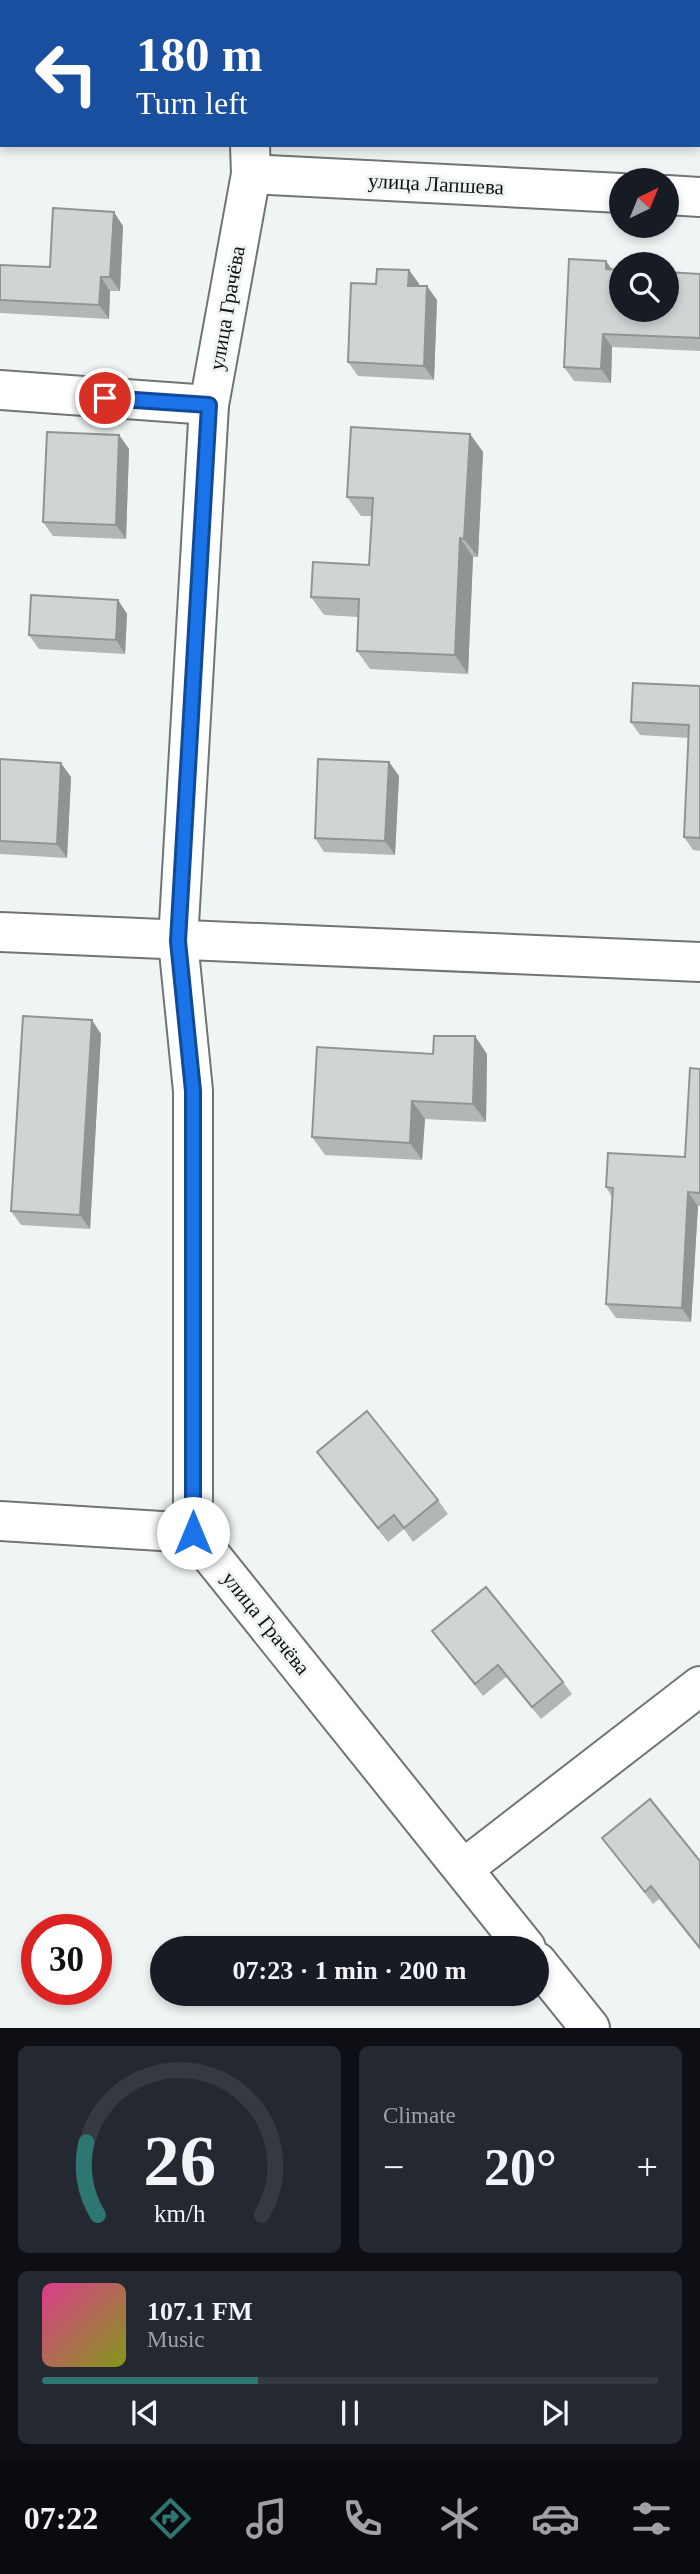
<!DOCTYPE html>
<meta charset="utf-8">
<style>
body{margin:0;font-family:Georgia,serif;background:#242831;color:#f1f3f6;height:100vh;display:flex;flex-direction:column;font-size:26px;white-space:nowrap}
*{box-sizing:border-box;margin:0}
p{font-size:23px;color:#9ea1a6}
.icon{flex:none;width:38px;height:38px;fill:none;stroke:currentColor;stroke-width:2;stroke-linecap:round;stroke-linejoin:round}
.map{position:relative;height:2028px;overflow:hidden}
.panel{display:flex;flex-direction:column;gap:18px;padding:18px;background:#0d0f14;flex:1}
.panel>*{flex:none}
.top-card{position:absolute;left:0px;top:0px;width:700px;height:147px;box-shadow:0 4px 10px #0003;background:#1a4fa0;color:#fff;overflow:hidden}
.needle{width:46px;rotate:43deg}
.controls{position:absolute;left:609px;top:168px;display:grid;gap:14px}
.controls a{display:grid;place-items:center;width:70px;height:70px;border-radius:50%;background:#171b24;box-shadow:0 4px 10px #0003;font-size:35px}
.speed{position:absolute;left:21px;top:1914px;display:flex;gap:14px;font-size:35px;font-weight:700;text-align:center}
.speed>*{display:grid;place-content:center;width:91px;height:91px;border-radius:50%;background:#171b24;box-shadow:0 4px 10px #0003;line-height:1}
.speed .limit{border:10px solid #d22;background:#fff;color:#111}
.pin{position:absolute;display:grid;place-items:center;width:60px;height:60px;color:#fff;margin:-30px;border:4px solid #fff;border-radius:50%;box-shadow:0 2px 7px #0007}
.me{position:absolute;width:77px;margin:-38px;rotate:0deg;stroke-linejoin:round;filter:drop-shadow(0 0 5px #0008)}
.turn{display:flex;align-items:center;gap:24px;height:147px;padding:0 21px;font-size:32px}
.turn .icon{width:91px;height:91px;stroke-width:2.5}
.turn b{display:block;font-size:49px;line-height:60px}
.big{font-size:52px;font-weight:600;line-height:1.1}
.panel .tile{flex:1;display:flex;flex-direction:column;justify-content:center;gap:10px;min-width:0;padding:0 24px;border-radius:10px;background:#242831}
.panel .dial{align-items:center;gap:0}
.dial svg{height:182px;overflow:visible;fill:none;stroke:#363941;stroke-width:7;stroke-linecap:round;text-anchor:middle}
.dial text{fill:#f1f3f6;stroke:none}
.song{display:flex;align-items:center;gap:21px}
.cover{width:84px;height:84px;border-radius:10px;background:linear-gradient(135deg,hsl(330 70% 55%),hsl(70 70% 35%))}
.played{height:7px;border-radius:4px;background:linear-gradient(90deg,#2d7672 35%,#363941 35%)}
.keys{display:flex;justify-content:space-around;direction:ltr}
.heat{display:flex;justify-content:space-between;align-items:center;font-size:38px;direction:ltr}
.panel .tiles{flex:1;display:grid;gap:18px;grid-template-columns:1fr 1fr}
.tile:last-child{grid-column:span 2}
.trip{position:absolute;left:150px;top:1936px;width:399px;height:70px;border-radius:35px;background:#171b24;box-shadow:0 4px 10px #0003;font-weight:600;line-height:70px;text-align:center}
.menu{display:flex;height:112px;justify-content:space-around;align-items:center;background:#090b0e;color:#9ea1a6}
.menu .icon{width:49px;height:49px}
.menu .selected{color:#2d7672}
.menu b{font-size:32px;color:#f1f3f6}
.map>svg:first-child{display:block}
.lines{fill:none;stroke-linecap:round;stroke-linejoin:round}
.minor-casing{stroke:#707574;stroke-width:42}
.minor{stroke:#fff;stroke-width:38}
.wall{fill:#b2b6b6}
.shaded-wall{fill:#919494}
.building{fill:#cfd4d4;stroke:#919494;stroke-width:2}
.route-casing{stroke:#114b97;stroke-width:18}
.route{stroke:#1a73e8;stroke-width:12}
.labels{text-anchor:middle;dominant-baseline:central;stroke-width:6;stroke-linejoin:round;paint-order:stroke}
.street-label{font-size:21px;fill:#0f1111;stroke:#eff4f4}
</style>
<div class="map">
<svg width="700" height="2028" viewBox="0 0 700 2028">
<rect width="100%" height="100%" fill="#eff4f4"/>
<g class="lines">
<defs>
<g id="minor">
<path d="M 245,0 L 245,2"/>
<path d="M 250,145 L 251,174 L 209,405 L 178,941 L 193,1091 L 193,1533 L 526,1948"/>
<path d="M 251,174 L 621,193"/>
<path d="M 667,195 L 700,197"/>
<path d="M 0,390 L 209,405"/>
<path d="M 0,932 L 700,962"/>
<path d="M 0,1521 L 193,1533"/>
<path d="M 463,1869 L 700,1686"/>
<path d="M 537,1962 L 590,2028"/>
</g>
</defs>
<use href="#minor" class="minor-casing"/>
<use href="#minor" class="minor"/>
</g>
<g class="wall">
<path d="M 698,5 L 700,5 L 700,82 L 698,80 Z"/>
<path d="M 123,226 L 120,291 L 110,291 L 109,319 L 0,313 L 0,265 L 50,267 Z"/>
<path d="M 612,269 L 700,274 L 700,351 L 612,347 L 611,383 L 574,381 L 564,367 Z"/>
<path d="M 409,270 L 419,284 L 419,286 L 437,300 L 434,380 L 358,376 L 348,362 L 376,284 Z"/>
<path d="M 470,434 L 483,452 L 478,557 L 473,557 L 468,674 L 370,669 L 357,651 L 358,617 L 324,615 L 311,597 L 369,565 L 372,516 L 361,516 L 347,497 Z"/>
<path d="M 119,435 L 129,449 L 126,539 L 53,536 L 43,522 Z"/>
<path d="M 118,600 L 127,614 L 125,654 L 39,649 L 29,635 Z"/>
<path d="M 700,686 L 700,851 L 693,850 L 684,837 L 689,738 L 640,735 L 631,722 Z"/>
<path d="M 0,759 L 71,777 L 67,858 L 0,854 Z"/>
<path d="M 389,762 L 399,776 L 395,855 L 324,852 L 315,838 Z"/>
<path d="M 101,1034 L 90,1229 L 21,1225 L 11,1211 Z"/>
<path d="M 433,1054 L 487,1054 L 486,1122 L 425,1119 L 422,1160 L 325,1155 L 312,1137 Z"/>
<path d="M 700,1069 L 700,1206 L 698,1206 L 691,1322 L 616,1318 L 606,1304 L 612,1197 L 606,1187 L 685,1157 Z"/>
<path d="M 317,1452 L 438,1500 L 448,1514 L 413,1542 L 404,1529 L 388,1542 L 326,1465 Z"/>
<path d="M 432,1631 L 563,1682 L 572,1694 L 541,1719 L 506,1677 L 483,1696 Z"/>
<path d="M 602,1838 L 700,1861 L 700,1950 L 659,1899 L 653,1904 Z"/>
</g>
<g class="shaded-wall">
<rect x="563" y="0" width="13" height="2"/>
<path d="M 114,212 L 123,226 L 120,291 L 110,277 Z"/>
<path d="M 606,261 L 616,275 L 606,269 Z"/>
<path d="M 409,270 L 419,284 L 418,300 L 408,286 Z"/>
<path d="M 101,277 L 110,291 L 109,319 L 99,305 Z"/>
<path d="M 427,286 L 437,300 L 434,380 L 424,366 Z"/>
<path d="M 603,334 L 612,347 L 611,383 L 601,369 Z"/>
<path d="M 470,434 L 483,452 L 478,557 L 464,539 Z"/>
<path d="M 119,435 L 129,449 L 126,539 L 116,525 Z"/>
<path d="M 460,538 L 473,557 L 468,674 L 455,655 Z"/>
<path d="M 118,600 L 127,614 L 125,654 L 116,640 Z"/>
<path d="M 389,762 L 399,776 L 395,855 L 385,841 Z"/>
<path d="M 61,763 L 71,777 L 67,858 L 57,844 Z"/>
<path d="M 92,1020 L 101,1034 L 90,1229 L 80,1215 Z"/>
<path d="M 475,1036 L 487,1054 L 486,1122 L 473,1104 Z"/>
<path d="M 412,1101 L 425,1119 L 422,1160 L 410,1143 Z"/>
<path d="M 688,1192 L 698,1206 L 691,1322 L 682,1308 Z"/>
</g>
<g class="building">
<rect x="520" y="0" width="43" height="2"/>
<rect x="698" y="5" width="2" height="66"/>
<path d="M 53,208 L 114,212 L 110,277 L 101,277 L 99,305 L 0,300 L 0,265 L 50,267 Z"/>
<path d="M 569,259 L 606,261 L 606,269 L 621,270 L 621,310 L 667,310 L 667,272 L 700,274 L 700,338 L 603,334 L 601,369 L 564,367 Z"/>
<path d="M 377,269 L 409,270 L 408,286 L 427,286 L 424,366 L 348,362 L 351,283 L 376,284 Z"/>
<path d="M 351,427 L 470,434 L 464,539 L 460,538 L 455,655 L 357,651 L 359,599 L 311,597 L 313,562 L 369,565 L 373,498 L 347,497 Z"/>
<path d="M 47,432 L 119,435 L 116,525 L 43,522 Z"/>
<path d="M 31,595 L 118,600 L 116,640 L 29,635 Z"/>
<path d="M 633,683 L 700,686 L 700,838 L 684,837 L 689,725 L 631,722 Z"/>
<path d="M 0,759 L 61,763 L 57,844 L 0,841 Z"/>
<path d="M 318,759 L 389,762 L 385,841 L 315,838 Z"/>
<path d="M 23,1016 L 92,1020 L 80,1215 L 11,1211 Z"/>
<path d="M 434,1036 L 475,1036 L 473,1104 L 412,1101 L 410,1143 L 312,1137 L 317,1047 L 433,1054 Z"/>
<path d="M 690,1068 L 700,1069 L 700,1193 L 688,1192 L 682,1308 L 606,1304 L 613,1188 L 606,1187 L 608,1153 L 685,1157 Z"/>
<path d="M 367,1411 L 438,1500 L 404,1528 L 394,1515 L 378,1528 L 317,1452 Z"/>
<path d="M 486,1587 L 563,1682 L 532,1707 L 498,1665 L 475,1684 L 432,1631 Z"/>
<path d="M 650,1799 L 700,1861 L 700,1948 L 651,1886 L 645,1892 L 602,1838 Z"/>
</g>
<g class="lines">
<defs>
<path id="route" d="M 105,398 L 209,405 L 178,941 L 193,1091 L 193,1533"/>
</defs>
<use href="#route" class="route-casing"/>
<use href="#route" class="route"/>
</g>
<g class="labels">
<g class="street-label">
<text transform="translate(436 184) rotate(3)">улица Лапшева</text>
<text transform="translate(227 308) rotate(-80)">улица Грачёва</text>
<text transform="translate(266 1623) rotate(51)">улица Грачёва</text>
</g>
</g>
</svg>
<div class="controls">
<a><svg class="needle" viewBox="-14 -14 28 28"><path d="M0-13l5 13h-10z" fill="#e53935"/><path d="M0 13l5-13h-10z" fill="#9ea1a6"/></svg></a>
<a><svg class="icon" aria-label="search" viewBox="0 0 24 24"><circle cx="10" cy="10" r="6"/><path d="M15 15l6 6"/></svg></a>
</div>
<div class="speed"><div class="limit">30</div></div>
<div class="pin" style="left:105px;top:398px;background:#d93025"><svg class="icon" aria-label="arrive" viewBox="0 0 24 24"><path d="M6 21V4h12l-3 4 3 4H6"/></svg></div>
<svg class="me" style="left:193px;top:1533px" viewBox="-20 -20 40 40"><circle r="19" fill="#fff"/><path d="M0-13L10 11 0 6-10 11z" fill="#1a73e8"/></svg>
<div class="trip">07:23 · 1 min · 200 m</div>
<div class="top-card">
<div class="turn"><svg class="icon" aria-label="left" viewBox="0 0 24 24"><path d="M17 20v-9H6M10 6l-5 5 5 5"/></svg><div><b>180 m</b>Turn left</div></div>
</div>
</div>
<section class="panel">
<div class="tiles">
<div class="tile dial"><svg viewBox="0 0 100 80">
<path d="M14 69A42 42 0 1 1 86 69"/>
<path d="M14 69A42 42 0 0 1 9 37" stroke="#2d7672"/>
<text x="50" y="56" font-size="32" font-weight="700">26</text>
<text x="50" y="72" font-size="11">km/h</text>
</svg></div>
<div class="tile"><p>Climate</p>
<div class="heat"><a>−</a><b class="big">20°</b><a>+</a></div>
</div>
<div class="tile">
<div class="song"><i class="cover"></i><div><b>107.1 FM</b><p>Music</p></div></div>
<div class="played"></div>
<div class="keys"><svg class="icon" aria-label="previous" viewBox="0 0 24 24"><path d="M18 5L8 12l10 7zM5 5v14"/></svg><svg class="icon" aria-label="pause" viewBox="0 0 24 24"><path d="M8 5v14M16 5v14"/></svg><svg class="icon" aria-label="next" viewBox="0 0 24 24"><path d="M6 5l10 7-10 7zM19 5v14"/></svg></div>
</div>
</div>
</section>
<nav class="menu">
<b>07:22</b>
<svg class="icon selected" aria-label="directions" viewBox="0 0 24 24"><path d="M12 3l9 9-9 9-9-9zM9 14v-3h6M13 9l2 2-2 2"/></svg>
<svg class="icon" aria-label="music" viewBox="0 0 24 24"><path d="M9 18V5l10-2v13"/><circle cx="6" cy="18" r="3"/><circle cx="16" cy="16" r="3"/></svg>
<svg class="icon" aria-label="phone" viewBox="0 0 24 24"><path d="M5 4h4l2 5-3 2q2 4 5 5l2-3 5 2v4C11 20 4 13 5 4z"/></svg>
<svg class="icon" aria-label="climate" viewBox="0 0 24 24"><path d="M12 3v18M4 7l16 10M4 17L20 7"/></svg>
<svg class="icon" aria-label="car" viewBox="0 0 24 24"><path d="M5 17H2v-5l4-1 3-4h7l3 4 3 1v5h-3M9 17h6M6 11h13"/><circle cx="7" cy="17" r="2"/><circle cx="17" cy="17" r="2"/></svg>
<svg class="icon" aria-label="filters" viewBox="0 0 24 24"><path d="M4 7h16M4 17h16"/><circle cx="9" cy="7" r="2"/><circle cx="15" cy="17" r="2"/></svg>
</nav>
